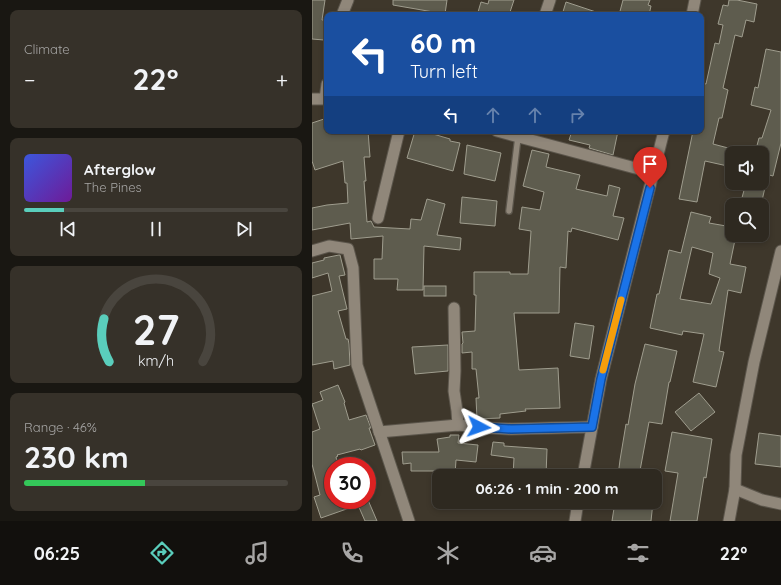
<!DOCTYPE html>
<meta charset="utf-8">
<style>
body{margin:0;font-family:Quicksand,sans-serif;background:#363129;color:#f1f3f6;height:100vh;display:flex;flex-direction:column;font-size:15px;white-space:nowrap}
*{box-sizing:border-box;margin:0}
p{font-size:13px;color:#a7a6a5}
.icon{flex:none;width:22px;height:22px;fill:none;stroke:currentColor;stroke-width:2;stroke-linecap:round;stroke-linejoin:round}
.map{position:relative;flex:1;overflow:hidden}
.sheet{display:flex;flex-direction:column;gap:10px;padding:10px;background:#191712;width:312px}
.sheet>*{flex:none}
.top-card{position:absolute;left:12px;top:12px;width:380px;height:122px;border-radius:8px;box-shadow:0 2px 6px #0003,0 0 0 1px #49453e;background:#1a4fa0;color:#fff;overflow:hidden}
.controls{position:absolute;left:413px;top:146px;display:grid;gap:8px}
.controls a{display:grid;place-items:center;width:44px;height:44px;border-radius:8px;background:#2e2920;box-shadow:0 2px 6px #0003,0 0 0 1px #49453e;font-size:20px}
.speed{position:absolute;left:12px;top:457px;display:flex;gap:8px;font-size:20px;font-weight:700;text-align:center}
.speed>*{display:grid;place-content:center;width:52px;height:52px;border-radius:50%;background:#2e2920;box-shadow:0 2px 6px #0003,0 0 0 1px #49453e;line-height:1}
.speed .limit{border:6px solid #d22;background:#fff;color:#111}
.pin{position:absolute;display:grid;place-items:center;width:34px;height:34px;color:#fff;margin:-41px -17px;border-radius:50% 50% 50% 0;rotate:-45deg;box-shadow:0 0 4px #0007}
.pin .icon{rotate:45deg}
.me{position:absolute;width:44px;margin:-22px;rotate:94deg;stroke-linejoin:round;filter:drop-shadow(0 0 3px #0008)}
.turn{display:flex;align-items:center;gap:14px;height:84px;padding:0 20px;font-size:18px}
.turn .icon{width:52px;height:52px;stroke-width:2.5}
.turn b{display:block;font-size:28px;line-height:34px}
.lanes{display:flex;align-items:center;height:38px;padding:0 20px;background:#0003;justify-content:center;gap:20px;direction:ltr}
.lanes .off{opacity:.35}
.big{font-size:30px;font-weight:800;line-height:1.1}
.sheet .card{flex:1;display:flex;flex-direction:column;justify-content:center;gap:6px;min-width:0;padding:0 14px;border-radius:8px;background:#363129}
.sheet .dial{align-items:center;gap:0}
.dial svg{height:104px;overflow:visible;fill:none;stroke:#49453e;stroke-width:7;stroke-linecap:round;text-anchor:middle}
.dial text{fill:#f1f3f6;stroke:none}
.song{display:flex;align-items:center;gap:12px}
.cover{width:48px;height:48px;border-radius:6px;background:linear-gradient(135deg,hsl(230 70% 55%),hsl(280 70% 35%))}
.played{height:4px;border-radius:2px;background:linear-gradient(90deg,#5acebc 15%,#49453e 15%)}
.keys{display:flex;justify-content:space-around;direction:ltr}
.heat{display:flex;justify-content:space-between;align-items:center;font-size:22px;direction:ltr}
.charge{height:6px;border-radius:3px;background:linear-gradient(90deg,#34c759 46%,#49453e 0)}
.trip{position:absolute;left:120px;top:469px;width:230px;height:40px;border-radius:8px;background:#2e2920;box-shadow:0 2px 6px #0003,0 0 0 1px #49453e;font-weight:800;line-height:40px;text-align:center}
.tab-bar{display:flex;height:64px;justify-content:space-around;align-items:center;background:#12100d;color:#a7a6a5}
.tab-bar .icon{width:28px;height:28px}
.tab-bar .selected{color:#5acebc}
.tab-bar b{font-size:18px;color:#f1f3f6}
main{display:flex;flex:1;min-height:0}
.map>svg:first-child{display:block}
.building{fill:#5e5c4e;stroke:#9f9d8e;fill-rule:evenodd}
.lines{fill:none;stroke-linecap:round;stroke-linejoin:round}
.lane-casing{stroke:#5b554b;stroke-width:8}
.street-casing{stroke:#5b554b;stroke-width:13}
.lane{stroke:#90877a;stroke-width:5.5}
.street{stroke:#90877a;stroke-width:11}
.route-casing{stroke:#114b97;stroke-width:10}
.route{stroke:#1a73e8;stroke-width:7}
.slow{stroke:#f59e0b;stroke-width:7}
</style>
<main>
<section class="sheet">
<div class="card"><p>Climate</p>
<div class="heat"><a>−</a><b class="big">22°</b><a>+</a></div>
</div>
<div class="card">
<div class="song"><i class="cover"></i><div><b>Afterglow</b><p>The Pines</p></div></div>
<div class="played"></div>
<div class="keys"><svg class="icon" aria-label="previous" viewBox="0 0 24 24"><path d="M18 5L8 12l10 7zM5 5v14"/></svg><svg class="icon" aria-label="pause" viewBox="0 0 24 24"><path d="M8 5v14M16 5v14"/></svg><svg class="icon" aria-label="next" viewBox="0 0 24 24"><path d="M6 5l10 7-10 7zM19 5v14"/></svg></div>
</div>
<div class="card dial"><svg viewBox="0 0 100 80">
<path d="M14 69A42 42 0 1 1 86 69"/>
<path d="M14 69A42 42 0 0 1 10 36" stroke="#5acebc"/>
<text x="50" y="56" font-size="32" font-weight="700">27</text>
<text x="50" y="72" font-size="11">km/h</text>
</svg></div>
<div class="card"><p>Range · 46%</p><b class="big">230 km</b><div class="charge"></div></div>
</section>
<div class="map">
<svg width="469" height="521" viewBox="0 0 469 521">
<rect width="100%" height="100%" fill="#3e372b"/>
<g class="building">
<path d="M 0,0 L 13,0 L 10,20 L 14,20 L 12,40 L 0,39 Z"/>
<path d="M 81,0 L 135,0 L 133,14 L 81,5 Z"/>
<path d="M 177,0 L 202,0 L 197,15 L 176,15 L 166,12 L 169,2 L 176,4 Z"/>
<path d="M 311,0 L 338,0 L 336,5 L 339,6 L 337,15 L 307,15 Z"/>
<path d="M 417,0 L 425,0 L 445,4 L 442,22 L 434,20 L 430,37 L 423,35 L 411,88 L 416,90 L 410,118 L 407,118 L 401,144 L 420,149 L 420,167 L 393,161 L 385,202 L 367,199 L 381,131 L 389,131 L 389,83 L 394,84 L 403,43 L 407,44 L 411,25 L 406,24 L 411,5 L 416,6 Z"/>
<path d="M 254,2 L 287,13 L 287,15 L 250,15 Z"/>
<path d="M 454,49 L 469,52 L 469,143 L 461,176 L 450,173 L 450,153 L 443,153 L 447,138 L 450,138 L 459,110 L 439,105 L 443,87 L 446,88 Z"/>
<path d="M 15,118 L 15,131 L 56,131 L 58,157 L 52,157 L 54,181 L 52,181 L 55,222 L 59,221 L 62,227 L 98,229 L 99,219 L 109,220 L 115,199 L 133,204 L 125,235 L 149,238 L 148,250 L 112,246 L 111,290 L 85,290 L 86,279 L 62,279 L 62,259 L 70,259 L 71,236 L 39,239 L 38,223 L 0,230 L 0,208 L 15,205 L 36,203 L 35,183 L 33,183 L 31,161 L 3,170 L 0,161 L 0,123 Z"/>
<path d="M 103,131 L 111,131 L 138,139 L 138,141 L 148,143 L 141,171 L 95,158 Z"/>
<path d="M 260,131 L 306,131 L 301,155 L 277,148 L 278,145 L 257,140 Z"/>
<path d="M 155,145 L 189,153 L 183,181 L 152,174 Z"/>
<path d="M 220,150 L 237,154 L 234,167 L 268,175 L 264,189 L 295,196 L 297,185 L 308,188 L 301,216 L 312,218 L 306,240 L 260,228 L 259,232 L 256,231 L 254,268 L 248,267 L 247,313 L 202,313 L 207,370 L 246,368 L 248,408 L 213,409 L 214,411 L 188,414 L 188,418 L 165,419 L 164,398 L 167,398 L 164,369 L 160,369 L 160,352 L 150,353 L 150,344 L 151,343 L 150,332 L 163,331 L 164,295 L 162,295 L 162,272 L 198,272 L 198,274 L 216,274 L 219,231 L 207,229 L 210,207 L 228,210 L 232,192 L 211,186 Z"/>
<path d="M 434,183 L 454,183 L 449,205 L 428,205 Z"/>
<path d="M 150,197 L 185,201 L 183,226 L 148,223 Z"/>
<path d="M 379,212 L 399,217 L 397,223 L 420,227 L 420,235 L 424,235 L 418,264 L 434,267 L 429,293 L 416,290 L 407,351 L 412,352 L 404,387 L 381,382 L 392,334 L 371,331 L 370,335 L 338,328 L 345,294 L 347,294 L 357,250 L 369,253 ZM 380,247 L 401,253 L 397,274 L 408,278 L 399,304 L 368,299 Z"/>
<path d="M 27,255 L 28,255 L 33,275 L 27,276 L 35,309 L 26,311 L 34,339 L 36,339 L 37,344 L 38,365 L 22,369 L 21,361 L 0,365 L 0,296 L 20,291 L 16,273 L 0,278 L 0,263 L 12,260 L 12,258 Z"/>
<rect x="112" y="286" width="22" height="10"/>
<path d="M 263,323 L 282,326 L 277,359 L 258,356 Z"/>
<path d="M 333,344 L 365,351 L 358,382 L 357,382 L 350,424 L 337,422 L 327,476 L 306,476 L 308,460 L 314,424 L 316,425 L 323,384 Z"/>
<path d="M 136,345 L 136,371 L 103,374 L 100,347 Z"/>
<path d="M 26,385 L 33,402 L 32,403 L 37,420 L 54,415 L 59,428 L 57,428 L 63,445 L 49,450 L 48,449 L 25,455 L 26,456 L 24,457 L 26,466 L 21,466 L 21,500 L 56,500 L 65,521 L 53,521 L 46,505 L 9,518 L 2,497 L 8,495 L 0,464 L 0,432 L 8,429 L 0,404 L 11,400 L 8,392 Z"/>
<path d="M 387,393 L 403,412 L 379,431 L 363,412 Z"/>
<path d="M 360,432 L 400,439 L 394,478 L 392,477 L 385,521 L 358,521 L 366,473 L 353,471 Z"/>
<path d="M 447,433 L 469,436 L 469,467 L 443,464 Z"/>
<path d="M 138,435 L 147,435 L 146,443 L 166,445 L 164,462 L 144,460 L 143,475 L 131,475 L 132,471 L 99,471 L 99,463 L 91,464 L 90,452 L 127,452 L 125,439 L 138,437 Z"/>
<path d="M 181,442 L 192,443 L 192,446 L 235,449 L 234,476 L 201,476 L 202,458 L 179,455 Z"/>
<path d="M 303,502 L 341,502 L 339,521 L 300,521 Z"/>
</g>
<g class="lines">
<defs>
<path id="lane" d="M 197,211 L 206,137"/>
<g id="street">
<path d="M 30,15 L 36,0"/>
<path d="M 233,15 L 238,0"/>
<path d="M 380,15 L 383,0"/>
<path d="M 0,99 L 15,99"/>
<path d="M 13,99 L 15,84"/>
<path d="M 185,131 L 342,173"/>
<path d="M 66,218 L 87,131"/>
<path d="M 0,251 L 17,246 L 36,249 L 41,268 L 45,365 L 97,521"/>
<path d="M 142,308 L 143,371 L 142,391 L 145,411 L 146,425"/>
<path d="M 67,432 L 146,425 L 176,428 L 199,429 L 280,427"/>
<path d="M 271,476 L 289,379 L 352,131"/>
<path d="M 423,489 L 450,500 L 469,504"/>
<path d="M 263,521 L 266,502"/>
<path d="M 417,521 L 423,489 L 424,455 L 442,362 L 469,251"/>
</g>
</defs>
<use href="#lane" class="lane-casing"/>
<use href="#street" class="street-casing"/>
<use href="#lane" class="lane"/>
<use href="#street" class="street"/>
</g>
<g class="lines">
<defs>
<path id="route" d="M 167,427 L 199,429 L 280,427 L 289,379 L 338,188"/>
</defs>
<use href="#route" class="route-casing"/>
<use href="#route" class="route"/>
<path class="slow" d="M 291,370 L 309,300"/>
</g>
</svg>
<div class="controls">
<a><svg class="icon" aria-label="sound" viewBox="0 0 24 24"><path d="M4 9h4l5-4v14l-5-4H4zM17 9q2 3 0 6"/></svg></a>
<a><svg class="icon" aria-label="search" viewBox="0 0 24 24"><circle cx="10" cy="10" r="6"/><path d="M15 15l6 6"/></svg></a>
</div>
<div class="speed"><div class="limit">30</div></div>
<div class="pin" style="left:338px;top:188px;background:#d93025"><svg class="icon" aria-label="arrive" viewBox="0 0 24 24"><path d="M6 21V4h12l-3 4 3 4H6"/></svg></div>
<svg class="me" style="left:167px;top:427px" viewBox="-20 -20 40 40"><path d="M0-17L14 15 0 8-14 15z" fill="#1a73e8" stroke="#fff" stroke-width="4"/></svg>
<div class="trip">06:26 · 1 min · 200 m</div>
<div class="top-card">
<div class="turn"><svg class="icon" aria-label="left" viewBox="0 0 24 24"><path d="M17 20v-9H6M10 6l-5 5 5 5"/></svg><div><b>60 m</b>Turn left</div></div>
<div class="lanes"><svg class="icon" aria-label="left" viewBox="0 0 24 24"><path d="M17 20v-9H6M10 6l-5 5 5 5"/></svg><svg class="icon off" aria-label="ahead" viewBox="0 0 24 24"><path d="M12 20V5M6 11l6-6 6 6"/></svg><svg class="icon off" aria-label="ahead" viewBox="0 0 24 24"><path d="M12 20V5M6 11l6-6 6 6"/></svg><svg class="icon off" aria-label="right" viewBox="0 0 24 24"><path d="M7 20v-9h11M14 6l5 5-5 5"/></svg></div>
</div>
</div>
</main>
<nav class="tab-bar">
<b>06:25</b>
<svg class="icon selected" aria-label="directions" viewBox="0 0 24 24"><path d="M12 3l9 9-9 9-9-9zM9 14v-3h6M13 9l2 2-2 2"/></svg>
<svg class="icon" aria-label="music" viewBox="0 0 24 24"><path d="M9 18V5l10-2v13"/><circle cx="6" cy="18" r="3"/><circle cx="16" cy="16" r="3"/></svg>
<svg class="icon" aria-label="phone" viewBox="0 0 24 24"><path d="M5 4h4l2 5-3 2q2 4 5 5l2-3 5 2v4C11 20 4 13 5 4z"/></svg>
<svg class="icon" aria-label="climate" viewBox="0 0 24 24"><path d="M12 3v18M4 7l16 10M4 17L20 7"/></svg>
<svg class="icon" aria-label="car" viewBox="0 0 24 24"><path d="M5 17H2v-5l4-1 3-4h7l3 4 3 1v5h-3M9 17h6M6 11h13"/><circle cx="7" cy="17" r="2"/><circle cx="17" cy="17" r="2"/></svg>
<svg class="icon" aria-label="filters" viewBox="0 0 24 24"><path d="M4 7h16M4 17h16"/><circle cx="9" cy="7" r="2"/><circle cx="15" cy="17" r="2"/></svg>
<b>22°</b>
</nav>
